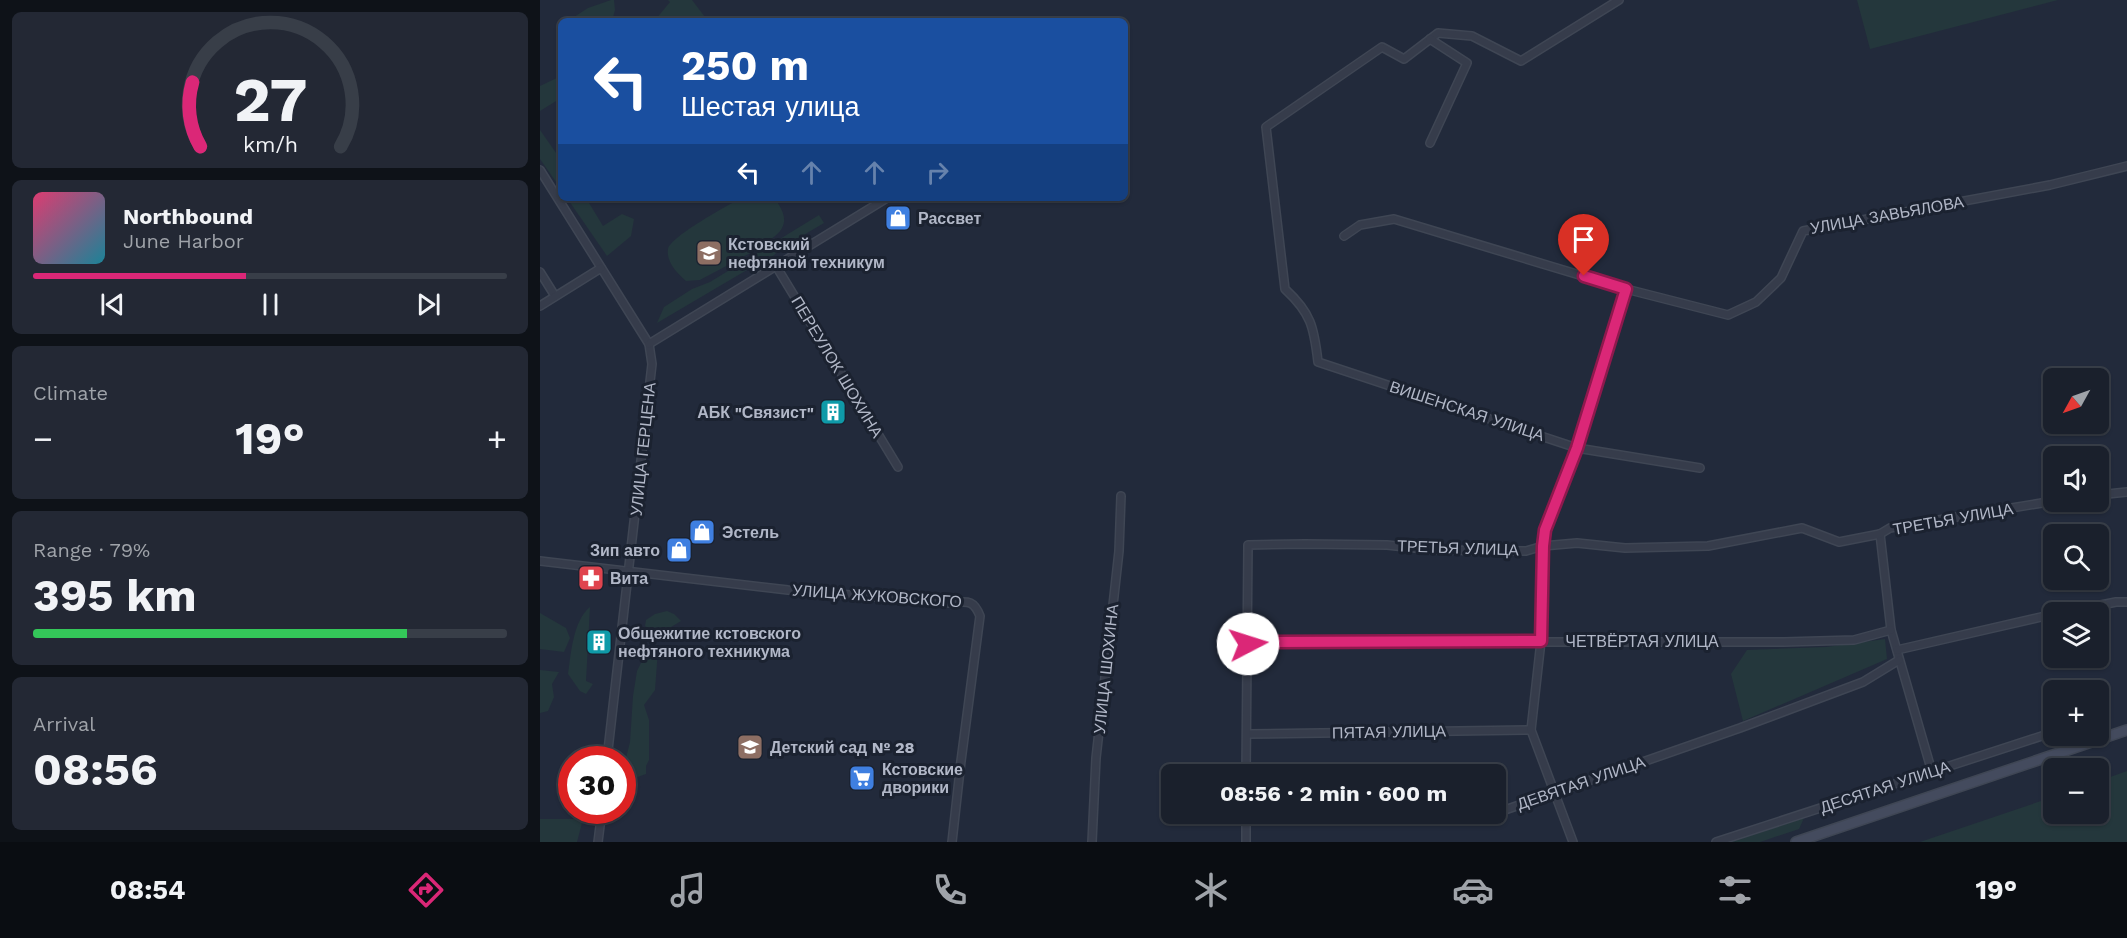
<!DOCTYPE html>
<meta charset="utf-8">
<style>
body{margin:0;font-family:"Work Sans",sans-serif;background:#232834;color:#f1f3f6;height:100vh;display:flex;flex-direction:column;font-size:22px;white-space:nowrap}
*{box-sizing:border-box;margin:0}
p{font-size:20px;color:#9fa3a9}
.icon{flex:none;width:33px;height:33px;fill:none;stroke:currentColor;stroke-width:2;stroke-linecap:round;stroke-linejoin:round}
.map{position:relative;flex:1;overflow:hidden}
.details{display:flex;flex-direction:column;gap:12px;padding:12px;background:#0e1218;width:540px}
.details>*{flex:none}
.guide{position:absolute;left:18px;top:18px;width:570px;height:183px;border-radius:9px;box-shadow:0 2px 4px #0004,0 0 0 2px #383e48;background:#1a4fa0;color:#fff;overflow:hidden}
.needle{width:39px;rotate:230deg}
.fabs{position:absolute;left:1503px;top:368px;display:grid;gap:12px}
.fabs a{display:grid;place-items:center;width:66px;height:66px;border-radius:9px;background:#1a202c;box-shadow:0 2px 4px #0004,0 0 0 2px #383e48;font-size:30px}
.speed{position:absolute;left:18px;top:746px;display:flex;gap:12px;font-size:30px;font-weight:700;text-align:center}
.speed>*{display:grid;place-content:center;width:78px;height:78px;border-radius:50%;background:#1a202c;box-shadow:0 2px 4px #0004,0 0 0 2px #383e48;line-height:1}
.speed .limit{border:9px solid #d22;background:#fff;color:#111}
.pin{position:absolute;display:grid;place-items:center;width:51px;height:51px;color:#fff;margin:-62px -26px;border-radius:50% 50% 50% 0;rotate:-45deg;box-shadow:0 0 6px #0007}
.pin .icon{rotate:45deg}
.me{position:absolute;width:66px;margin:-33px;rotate:85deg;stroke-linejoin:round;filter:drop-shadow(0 0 4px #0008)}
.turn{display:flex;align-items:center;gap:21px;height:126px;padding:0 24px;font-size:27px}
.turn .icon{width:78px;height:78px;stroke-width:2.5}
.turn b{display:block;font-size:42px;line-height:51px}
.lanes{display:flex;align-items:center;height:57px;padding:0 24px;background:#0003;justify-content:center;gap:30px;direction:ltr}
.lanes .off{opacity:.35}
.big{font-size:45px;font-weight:700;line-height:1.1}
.details .card{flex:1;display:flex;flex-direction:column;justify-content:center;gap:9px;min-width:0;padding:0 21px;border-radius:9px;background:#232834}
.details .dial{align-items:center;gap:0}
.dial svg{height:156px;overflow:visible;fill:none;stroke:#383e48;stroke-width:7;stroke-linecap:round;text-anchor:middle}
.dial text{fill:#f1f3f6;stroke:none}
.song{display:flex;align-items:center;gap:18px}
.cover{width:72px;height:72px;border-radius:9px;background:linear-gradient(135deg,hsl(340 70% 55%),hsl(190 70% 35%))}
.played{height:6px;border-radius:3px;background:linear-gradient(90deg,#db2777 45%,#383e48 45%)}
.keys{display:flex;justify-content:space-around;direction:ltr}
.heat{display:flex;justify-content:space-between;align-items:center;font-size:33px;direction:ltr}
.charge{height:9px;border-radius:4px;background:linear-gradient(90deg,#34c759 79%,#383e48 0)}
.trip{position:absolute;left:621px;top:764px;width:345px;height:60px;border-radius:9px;background:#1a202c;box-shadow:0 2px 4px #0004,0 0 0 2px #383e48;font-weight:700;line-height:60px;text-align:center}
.dock{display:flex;height:96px;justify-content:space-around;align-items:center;background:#0a0d12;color:#9fa3a9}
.dock .icon{width:42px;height:42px}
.dock .current{color:#db2777}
.dock b{font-size:27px;color:#f1f3f6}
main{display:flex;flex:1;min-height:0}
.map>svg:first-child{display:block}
.green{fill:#24373c}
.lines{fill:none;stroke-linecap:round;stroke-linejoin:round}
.minor-casing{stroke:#3f4654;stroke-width:10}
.secondary-casing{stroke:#3f4654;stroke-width:12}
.minor{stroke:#363c4b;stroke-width:7}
.secondary{stroke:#444b5e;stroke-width:9}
.route-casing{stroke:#8e194d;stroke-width:15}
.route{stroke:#db2777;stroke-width:10}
.labels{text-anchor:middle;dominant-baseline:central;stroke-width:6;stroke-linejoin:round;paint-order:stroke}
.street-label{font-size:16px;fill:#b1b7c7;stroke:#1b2230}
.poi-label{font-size:16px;font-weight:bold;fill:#b1b7c7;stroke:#1b2230;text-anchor:start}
</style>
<main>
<section class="details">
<div class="card dial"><svg viewBox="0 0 100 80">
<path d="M14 69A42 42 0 1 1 86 69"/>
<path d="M14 69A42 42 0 0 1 10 36" stroke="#db2777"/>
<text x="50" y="56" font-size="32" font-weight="700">27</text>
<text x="50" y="72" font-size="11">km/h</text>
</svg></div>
<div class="card">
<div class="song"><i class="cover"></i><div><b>Northbound</b><p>June Harbor</p></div></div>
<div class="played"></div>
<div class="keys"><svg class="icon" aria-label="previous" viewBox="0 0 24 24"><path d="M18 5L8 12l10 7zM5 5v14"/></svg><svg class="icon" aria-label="pause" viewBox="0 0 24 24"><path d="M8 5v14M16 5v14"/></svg><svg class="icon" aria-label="next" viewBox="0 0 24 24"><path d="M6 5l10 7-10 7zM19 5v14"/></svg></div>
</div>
<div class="card"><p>Climate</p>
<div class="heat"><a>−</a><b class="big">19°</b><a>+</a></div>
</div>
<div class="card"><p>Range · 79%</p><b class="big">395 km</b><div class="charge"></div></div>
<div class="card"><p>Arrival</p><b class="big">08:56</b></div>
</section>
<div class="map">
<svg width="1587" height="842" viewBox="0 0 1587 842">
<rect width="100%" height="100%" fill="#222a3b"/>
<g class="green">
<path d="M 71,0 L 74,0 L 75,10 L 72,21 L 51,18 L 46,21 L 28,21 L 48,8 Z"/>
<path d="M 128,0 L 152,0 L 168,21 L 144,21 L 142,16 L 116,19 L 130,2 Z"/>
<path d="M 1317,0 L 1518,0 L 1330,49 Z"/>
<path d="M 21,76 L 21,98 L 0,111 L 0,86 Z"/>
<path d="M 0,130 L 21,160 L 21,189 L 0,159 Z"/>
<path d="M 27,198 L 46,198 L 63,226 L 82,214 L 94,219 L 91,236 L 67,256 Z"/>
<path d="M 201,198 L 235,198 C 240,207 248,217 242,228 C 236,242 176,271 160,280 L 146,281 C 137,273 126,262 128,249 C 131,236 187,206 201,198 Z"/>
<path d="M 279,215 L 284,223 L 245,246 L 223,264 L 212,267 L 117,323 L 124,307 L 152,289 L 170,282 Z"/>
<path d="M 50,607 L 46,681 L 53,684 L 46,694 L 40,691 L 28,674 C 31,653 33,621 50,607 Z"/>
<path d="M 127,611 L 134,614 L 141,621 L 116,636 L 105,626 L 106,620 L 115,614 Z"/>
<path d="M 0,613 L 26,628 L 30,638 L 24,652 L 0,649 Z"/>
<path d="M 1345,639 L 1347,659 L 1203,721 L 1191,674 L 1207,650 L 1286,647 Z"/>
<path d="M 118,650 L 115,690 L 104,705 L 109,720 L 109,760 L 106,766 L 106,774 L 92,779 L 85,762 L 90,742 L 93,696 L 97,671 L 106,653 Z"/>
<path d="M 0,670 L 19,672 L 12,684 L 14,697 L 8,711 L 0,713 Z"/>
<path d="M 1587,771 L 1587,842 L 1380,842 L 1513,797 L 1514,813 L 1558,813 L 1559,781 Z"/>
<path d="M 1264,818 L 1259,829 L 1220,842 L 1191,842 Z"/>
<path d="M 0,819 L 43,819 L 37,842 L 0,842 Z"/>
</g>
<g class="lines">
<defs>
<g id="minor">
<path d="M 1079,0 L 981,61 L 932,36 L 898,33 L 864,59 L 842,47 L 726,127 L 745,289 C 771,313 774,327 778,362 L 1037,448 L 1160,468"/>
<path d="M 890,143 L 927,63 L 890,39"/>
<path d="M 0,170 L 109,344 L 112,364 L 67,759"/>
<path d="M 804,236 L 820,225 L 854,219 L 1086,289 L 1188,315 L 1216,302 L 1241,278 L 1263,231 L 1510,185 L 1587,166"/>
<path d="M 236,266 L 358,467"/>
<path d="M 0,272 L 15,296"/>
<path d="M 0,306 L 61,268"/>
<path d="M 109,344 L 347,198"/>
<path d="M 1558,495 L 1587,492"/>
<path d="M 1340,534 L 1351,630 L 1392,772"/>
<path d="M 0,561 L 248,590 L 409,603 C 426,602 433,598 440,616 L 421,761 L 412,842"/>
<path d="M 1526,612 L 1576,602 L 1587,602"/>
<path d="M 708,644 L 730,642 L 1244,642 L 1314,640 L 1351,630"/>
<path d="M 1357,650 L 1514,614"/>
<path d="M 1558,717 L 1563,716"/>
<path d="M 707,734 L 991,730"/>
<path d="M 706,774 L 708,545 L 765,544 L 847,545 L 893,550 L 986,551 L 1003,546 L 1037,543 L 1085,548 L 1168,546 L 1262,528 L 1299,542 L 1340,534 L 1350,528 L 1514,501"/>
<path d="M 706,813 L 706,842"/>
<path d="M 706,821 L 918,821 L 942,818 L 1200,728 L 1323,682 L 1359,660"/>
<path d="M 58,842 L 62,810"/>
<path d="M 552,842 L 556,758 L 579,551 L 581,496"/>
<path d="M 1033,842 L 991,730 L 1001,641 L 1003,546 L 1005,530 L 1037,448 L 1086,289"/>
<path d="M 1176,842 L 1514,732"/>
</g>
<path id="secondary" d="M 1256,842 L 1587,730"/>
</defs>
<use href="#minor" class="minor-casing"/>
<use href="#secondary" class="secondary-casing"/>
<use href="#minor" class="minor"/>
<use href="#secondary" class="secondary"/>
</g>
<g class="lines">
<defs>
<path id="route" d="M 708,644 L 730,642 L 1001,641 L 1003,546 L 1005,530 L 1037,448 L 1086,289 L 1044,276"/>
</defs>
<use href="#route" class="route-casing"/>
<use href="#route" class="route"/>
</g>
<defs>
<symbol id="shop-square" viewBox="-11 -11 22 22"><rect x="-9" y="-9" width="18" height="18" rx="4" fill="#3f7fe0" stroke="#1b2230"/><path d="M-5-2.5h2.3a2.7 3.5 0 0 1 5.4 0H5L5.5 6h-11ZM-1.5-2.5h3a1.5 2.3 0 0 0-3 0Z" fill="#fff"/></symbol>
<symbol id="university-square" viewBox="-11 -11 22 22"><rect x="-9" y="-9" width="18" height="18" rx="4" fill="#8d6e63" stroke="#1b2230"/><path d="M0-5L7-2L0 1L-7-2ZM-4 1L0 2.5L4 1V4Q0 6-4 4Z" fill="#fff"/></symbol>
<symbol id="building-square" viewBox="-11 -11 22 22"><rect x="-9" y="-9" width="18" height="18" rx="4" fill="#0f9aa8" stroke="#1b2230"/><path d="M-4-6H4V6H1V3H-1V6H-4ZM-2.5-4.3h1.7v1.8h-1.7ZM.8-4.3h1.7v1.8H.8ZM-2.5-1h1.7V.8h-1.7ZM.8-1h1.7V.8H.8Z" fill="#fff"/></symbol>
<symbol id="pharmacy-square" viewBox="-11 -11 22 22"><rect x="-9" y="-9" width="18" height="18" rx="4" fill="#e0444e" stroke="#1b2230"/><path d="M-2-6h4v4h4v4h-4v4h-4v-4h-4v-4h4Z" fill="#fff"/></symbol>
<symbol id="school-square" viewBox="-11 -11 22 22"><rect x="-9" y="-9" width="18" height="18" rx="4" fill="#8d6e63" stroke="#1b2230"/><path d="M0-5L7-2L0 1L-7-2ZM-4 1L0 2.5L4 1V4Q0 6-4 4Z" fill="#fff"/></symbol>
<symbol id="supermarket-square" viewBox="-11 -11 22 22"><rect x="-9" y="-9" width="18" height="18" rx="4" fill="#3f7fe0" stroke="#1b2230"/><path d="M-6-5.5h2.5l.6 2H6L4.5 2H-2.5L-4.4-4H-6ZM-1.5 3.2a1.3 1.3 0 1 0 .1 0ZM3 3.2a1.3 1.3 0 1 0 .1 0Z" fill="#fff"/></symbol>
</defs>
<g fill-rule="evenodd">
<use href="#shop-square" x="343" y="203" width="30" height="30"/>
<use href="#university-square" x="154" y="238" width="30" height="30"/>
<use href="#building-square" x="278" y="397" width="30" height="30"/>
<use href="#shop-square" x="147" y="517" width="30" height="30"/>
<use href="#shop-square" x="124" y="535" width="30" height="30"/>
<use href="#pharmacy-square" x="36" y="563" width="30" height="30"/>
<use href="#building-square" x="44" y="627" width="30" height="30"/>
<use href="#school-square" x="195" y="732" width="30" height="30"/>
<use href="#supermarket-square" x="307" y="763" width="30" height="30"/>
</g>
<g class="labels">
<g class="street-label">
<text transform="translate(1347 215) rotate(-10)">УЛИЦА ЗАВЬЯЛОВА</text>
<text transform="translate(297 367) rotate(59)">ПЕРЕУЛОК ШОХИНА</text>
<text transform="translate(927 411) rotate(18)">ВИШЕНСКАЯ УЛИЦА</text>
<text transform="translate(103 449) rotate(-84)">УЛИЦА ГЕРЦЕНА</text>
<text transform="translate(1413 519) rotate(-10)">ТРЕТЬЯ УЛИЦА</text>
<text transform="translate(918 548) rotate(2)">ТРЕТЬЯ УЛИЦА</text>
<text transform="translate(337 596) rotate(4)">УЛИЦА ЖУКОВСКОГО</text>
<text x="1102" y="641">ЧЕТВЁРТАЯ УЛИЦА</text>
<text transform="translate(566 669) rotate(-84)">УЛИЦА ШОХИНА</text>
<text transform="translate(849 732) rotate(-1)">ПЯТАЯ УЛИЦА</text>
<text transform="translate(1041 783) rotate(-19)">ДЕВЯТАЯ УЛИЦА</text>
<text transform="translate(1345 787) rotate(-18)">ДЕСЯТАЯ УЛИЦА</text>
</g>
<g class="poi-label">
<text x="378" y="218">Рассвет</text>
<text x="188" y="244">Кстовский<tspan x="188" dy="18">нефтяной техникум</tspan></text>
<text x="274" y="412" text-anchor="end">АБК "Связист"</text>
<text x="182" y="532">Эстель</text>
<text x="120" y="550" text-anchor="end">Зип авто</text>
<text x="70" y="578">Вита</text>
<text x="78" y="633">Общежитие кстовского<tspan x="78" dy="18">нефтяного техникума</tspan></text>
<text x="230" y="747">Детский сад № 28</text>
<text x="342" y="769">Кстовские<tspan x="342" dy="18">дворики</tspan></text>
</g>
</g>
</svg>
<div class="fabs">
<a><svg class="needle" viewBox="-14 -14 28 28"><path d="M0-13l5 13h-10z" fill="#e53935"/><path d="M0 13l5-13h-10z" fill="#9fa3a9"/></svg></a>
<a><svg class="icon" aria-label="sound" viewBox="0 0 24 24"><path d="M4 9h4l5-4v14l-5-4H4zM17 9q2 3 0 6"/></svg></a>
<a><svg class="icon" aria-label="search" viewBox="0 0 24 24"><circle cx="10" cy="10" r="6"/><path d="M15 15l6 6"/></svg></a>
<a><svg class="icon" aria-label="layers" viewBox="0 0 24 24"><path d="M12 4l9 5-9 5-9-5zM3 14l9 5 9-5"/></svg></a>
<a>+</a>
<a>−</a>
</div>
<div class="speed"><div class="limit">30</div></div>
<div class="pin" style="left:1044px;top:276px;background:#d93025"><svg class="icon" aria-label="arrive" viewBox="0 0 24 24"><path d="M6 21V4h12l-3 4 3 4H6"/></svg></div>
<svg class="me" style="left:708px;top:644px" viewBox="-20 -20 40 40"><circle r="19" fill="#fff"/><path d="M0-13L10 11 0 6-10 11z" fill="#db2777"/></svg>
<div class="trip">08:56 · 2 min · 600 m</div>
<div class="guide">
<div class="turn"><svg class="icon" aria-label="left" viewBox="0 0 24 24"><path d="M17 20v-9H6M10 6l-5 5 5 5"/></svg><div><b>250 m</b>Шестая улица</div></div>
<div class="lanes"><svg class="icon" aria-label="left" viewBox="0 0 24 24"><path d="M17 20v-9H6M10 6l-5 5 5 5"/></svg><svg class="icon off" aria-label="ahead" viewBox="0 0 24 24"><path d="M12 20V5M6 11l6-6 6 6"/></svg><svg class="icon off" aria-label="ahead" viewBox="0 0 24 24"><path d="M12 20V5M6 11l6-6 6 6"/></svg><svg class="icon off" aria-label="right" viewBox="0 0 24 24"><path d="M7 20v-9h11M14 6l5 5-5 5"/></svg></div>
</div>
</div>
</main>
<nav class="dock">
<b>08:54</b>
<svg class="icon current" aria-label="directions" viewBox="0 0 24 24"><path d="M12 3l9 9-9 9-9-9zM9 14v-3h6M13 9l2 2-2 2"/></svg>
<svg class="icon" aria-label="music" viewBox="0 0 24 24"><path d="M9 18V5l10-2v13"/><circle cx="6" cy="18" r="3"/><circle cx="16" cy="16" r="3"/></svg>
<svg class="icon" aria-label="phone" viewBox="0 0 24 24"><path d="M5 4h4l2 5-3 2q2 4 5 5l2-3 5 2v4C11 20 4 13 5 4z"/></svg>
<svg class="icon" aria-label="climate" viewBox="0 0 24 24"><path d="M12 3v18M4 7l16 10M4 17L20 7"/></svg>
<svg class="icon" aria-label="car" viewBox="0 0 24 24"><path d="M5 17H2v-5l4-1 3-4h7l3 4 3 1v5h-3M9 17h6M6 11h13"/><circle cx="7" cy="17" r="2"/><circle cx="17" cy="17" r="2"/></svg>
<svg class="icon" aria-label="filters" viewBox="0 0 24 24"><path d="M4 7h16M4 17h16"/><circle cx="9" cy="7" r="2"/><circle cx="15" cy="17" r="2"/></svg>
<b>19°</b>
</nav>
